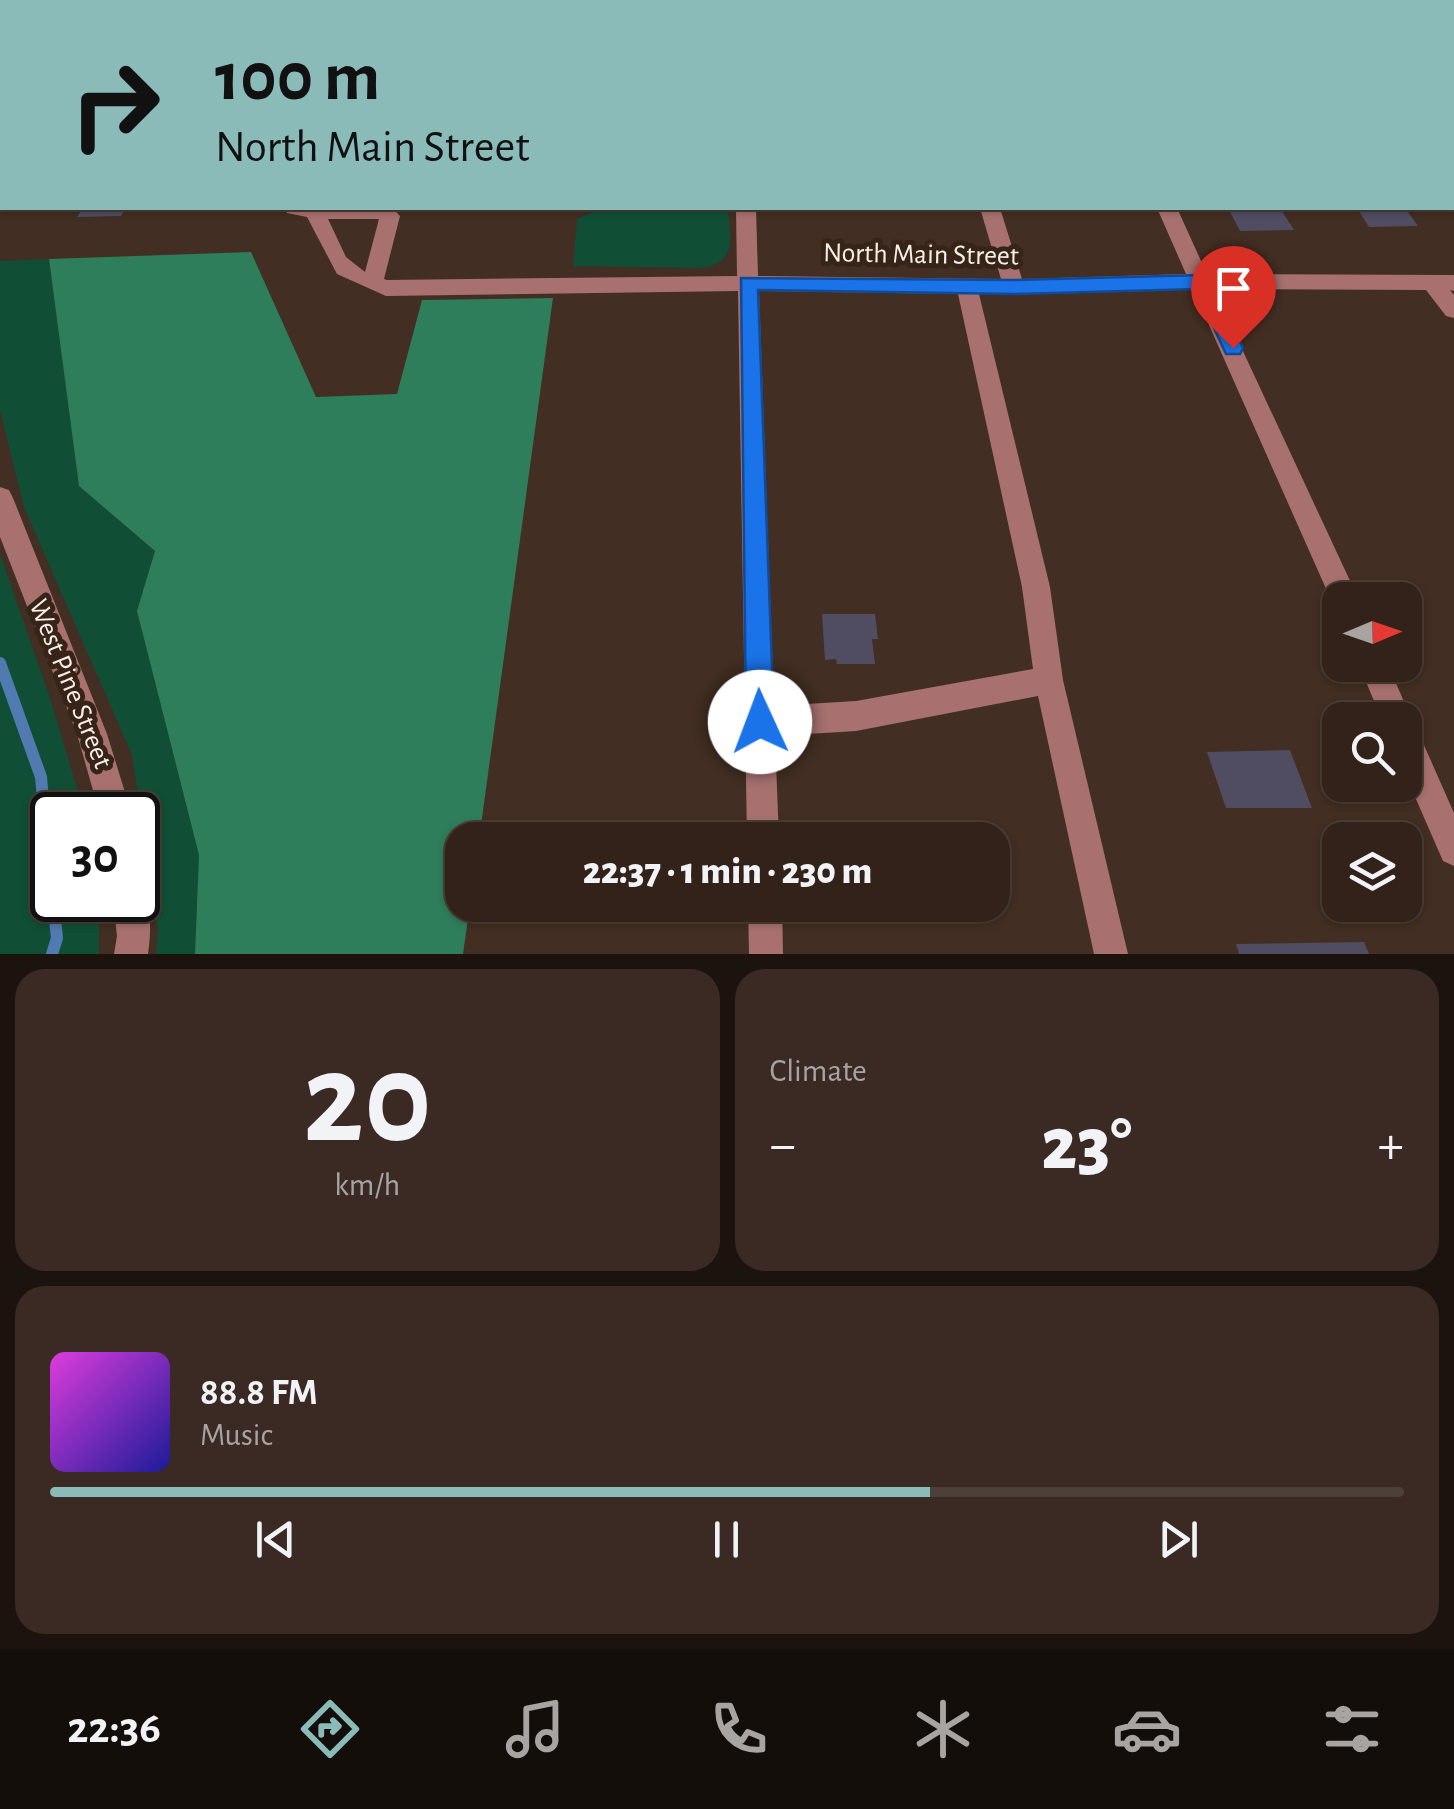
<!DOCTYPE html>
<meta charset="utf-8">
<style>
body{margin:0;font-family:"Alegreya Sans",sans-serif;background:#3a2a23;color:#f1f3f6;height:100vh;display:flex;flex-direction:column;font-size:38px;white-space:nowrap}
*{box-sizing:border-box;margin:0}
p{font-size:32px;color:#a8a4a2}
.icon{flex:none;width:55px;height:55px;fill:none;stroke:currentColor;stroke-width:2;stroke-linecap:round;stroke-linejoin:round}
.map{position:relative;height:954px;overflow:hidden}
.panel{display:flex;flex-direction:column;gap:15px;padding:15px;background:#1c130e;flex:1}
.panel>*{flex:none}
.guide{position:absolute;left:0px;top:0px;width:1455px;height:210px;box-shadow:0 2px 8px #0004,0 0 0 2px #4d3f39;background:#8bbbb9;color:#111;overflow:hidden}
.needle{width:65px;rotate:88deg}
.controls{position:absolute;left:1322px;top:582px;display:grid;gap:20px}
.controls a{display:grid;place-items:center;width:100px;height:100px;border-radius:20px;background:#32221a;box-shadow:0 2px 8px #0004,0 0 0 2px #4d3f39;font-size:50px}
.speed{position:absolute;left:30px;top:792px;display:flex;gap:20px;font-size:50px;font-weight:700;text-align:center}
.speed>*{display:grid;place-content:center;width:130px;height:130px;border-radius:50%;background:#32221a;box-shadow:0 2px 8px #0004,0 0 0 2px #4d3f39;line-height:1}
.speed .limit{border:5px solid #111;border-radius:15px;background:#fff;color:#111}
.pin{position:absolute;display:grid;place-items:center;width:85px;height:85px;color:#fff;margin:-102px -42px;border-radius:50% 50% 50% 0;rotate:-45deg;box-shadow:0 0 10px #0007}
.pin .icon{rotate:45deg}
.me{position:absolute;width:110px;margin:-55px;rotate:358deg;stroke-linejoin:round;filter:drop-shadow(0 0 8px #0008)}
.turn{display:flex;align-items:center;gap:35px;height:210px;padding:0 50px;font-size:45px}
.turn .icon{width:130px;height:130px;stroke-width:2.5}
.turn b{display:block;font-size:70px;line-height:85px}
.big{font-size:75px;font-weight:800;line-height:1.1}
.panel .card{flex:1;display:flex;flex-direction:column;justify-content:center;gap:15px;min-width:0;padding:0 35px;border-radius:30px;background:#3a2a23}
.panel .dial{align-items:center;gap:0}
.dial b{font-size:130px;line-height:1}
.song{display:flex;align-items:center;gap:30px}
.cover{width:120px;height:120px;border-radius:15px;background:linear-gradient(135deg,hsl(300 70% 55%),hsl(240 70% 35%))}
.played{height:10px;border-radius:5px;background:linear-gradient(90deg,#8bbbb9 65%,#4d3f39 65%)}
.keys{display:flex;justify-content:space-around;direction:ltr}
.heat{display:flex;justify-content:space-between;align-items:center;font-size:55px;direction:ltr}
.panel .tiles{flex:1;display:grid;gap:15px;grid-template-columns:1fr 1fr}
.card:last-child{grid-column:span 2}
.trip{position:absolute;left:445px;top:822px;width:565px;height:100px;border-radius:30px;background:#32221a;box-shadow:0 2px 8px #0004,0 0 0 2px #4d3f39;font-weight:800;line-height:100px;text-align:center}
.dock{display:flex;height:160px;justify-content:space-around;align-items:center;background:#140e0a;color:#a8a4a2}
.dock .icon{width:70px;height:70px}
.dock .on{color:#8bbbb9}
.dock b{font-size:45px;color:#f1f3f6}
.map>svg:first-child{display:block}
.green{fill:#104f36}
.forest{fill:#2e7e5b}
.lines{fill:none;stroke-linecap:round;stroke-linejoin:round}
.stream{stroke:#517ab0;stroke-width:12}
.building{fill:#504d63}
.minor{fill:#a87170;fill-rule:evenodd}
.route{fill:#1a73e8;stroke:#114b97;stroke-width:2.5}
.labels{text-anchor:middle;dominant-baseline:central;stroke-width:10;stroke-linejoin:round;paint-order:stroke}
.street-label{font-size:28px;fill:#fcefe7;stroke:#372418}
</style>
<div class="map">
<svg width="1454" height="954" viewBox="0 0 1454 954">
<rect width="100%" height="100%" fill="#422e22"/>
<g class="green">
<path d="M 602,208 L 728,208 C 729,237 739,259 705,268 L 573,266 L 577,219 Z"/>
<path d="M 49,259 L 79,486 L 155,551 L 137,611 L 199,855 L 195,954 L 156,954 L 158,930 L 132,755 L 24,507 L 0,410 L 0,261 Z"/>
<path d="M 0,554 L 50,698 L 85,815 L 52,815 L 52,900 L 99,900 L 99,954 L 0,954 Z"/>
</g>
<path class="forest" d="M 251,252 L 316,397 L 397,394 L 422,300 L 553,298 L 479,840 L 462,840 L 462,905 L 470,905 L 463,954 L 195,954 L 199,855 L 137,611 L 155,551 L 79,486 L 49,259 Z"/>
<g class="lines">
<g class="stream">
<path d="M 0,663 L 41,777 L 52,897"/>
<path d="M 52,954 L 57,938 L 53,900"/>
</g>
</g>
<g class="building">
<path d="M 83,208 L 126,208 L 121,216 L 77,217 Z"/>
<path d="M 1228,208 L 1280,208 L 1294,230 L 1240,231 Z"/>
<path d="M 1357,208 L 1405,208 L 1418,226 L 1369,227 Z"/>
<path d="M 822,614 L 875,614 L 878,639 L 872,639 L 875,664 L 837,664 L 836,659 L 825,660 Z"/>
<path d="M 1290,750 L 1312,808 L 1226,808 L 1207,752 Z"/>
<path d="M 1364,942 L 1369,954 L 1239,954 L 1236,944 Z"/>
</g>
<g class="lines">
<g class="minor">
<path d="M 744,0 L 760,0 L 760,2 L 745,2 Z"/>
<path d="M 1062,0 L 1078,0 L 1079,2 L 1064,2 Z"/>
<path d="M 1413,0 L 1429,0 L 1431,2 L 1415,2 Z"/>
<rect x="0" y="20" width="2" height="10"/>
<path d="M 1452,31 L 1454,32 L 1454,43 L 1452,43 Z"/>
<path d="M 0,167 L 2,168 L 2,181 L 0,181 Z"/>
<path d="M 284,208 L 393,208 L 400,216 L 384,279 L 387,280 L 737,276 L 736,208 L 756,208 L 758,276 L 1001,279 L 980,208 L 1000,208 L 1022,279 L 1186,274 L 1157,208 L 1177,208 L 1207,274 L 1454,275 L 1454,291 L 1450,290 L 1454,295 L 1454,318 L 1446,316 L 1426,290 L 1214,289 L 1359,600 L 1340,600 L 1340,611 L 1335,609 L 1193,289 L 979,294 L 1050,587 L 1063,680 L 1128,954 L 1094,954 L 1038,696 L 856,731 L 775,736 L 779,840 L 747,840 L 738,291 L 386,296 L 337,274 L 307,217 L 287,213 ZM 328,219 L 379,219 L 365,272 L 346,257 ZM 759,291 L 958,294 L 1022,587 L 1033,669 L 856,701 L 774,706 Z"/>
<path d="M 0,487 L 9,490 L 13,498 L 107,734 L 132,815 L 100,815 L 77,734 L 0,537 Z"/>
<path d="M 1359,665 L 1388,665 L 1412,720 L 1410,725 L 1416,727 L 1454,813 L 1454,866 L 1443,861 L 1405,774 L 1405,720 L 1382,720 Z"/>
<path d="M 138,886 C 153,902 151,933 148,954 L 114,954 L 117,936 L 113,900 L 138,900 Z"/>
<path d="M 748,905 L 782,905 L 783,954 L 749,954 Z"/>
</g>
</g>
<path class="route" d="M 1202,275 L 1212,282 L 1243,348 L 1240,354 L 1226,354 L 1196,289 L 1014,294 L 758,290 L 774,722 L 770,731 L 760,735 L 750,731 L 746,722 L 741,278 L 1014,280 Z"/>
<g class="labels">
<g class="street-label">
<text transform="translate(921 255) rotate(1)">North Main Street</text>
<text transform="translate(70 684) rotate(68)">West Pine Street</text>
</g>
</g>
</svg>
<div class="controls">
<a><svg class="needle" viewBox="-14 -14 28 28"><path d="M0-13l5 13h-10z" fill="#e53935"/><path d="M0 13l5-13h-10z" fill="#a8a4a2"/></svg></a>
<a><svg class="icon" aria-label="search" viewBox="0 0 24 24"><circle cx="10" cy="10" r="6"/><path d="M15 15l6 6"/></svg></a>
<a><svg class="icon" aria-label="layers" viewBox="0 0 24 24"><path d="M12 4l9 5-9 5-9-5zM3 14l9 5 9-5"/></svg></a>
</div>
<div class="speed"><div class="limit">30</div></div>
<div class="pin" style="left:1233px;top:348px;background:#d93025"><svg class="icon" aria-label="arrive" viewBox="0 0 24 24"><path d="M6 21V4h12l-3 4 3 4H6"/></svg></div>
<svg class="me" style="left:760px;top:722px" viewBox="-20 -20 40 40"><circle r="19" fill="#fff"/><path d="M0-13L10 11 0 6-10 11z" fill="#1a73e8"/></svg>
<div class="trip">22:37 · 1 min · 230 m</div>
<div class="guide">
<div class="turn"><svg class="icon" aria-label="right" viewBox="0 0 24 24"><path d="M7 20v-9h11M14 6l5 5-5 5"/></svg><div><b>100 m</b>North Main Street</div></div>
</div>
</div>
<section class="panel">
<div class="tiles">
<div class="card dial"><b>20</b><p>km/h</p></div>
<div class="card"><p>Climate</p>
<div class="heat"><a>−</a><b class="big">23°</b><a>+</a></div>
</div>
<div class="card">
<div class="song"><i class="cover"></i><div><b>88.8 FM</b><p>Music</p></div></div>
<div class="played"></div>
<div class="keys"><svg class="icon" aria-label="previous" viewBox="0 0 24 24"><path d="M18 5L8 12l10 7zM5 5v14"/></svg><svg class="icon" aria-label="pause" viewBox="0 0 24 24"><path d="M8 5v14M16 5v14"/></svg><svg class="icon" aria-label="next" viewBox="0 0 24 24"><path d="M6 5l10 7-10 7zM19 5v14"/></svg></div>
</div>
</div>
</section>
<nav class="dock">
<b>22:36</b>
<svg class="icon on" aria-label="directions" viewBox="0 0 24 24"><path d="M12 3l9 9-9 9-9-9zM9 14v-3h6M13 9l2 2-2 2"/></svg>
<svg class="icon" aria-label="music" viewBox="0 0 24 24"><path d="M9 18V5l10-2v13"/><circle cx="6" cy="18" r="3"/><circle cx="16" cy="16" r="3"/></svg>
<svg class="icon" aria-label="phone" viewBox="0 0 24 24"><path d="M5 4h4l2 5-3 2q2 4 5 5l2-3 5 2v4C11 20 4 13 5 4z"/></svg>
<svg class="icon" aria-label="climate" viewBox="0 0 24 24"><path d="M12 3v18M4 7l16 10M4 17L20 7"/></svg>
<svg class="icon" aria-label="car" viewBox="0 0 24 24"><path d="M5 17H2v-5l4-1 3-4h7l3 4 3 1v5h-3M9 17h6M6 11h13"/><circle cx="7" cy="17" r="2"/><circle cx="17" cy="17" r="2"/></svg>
<svg class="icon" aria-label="filters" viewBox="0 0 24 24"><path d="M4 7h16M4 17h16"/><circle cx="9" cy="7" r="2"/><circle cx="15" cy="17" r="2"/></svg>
</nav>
